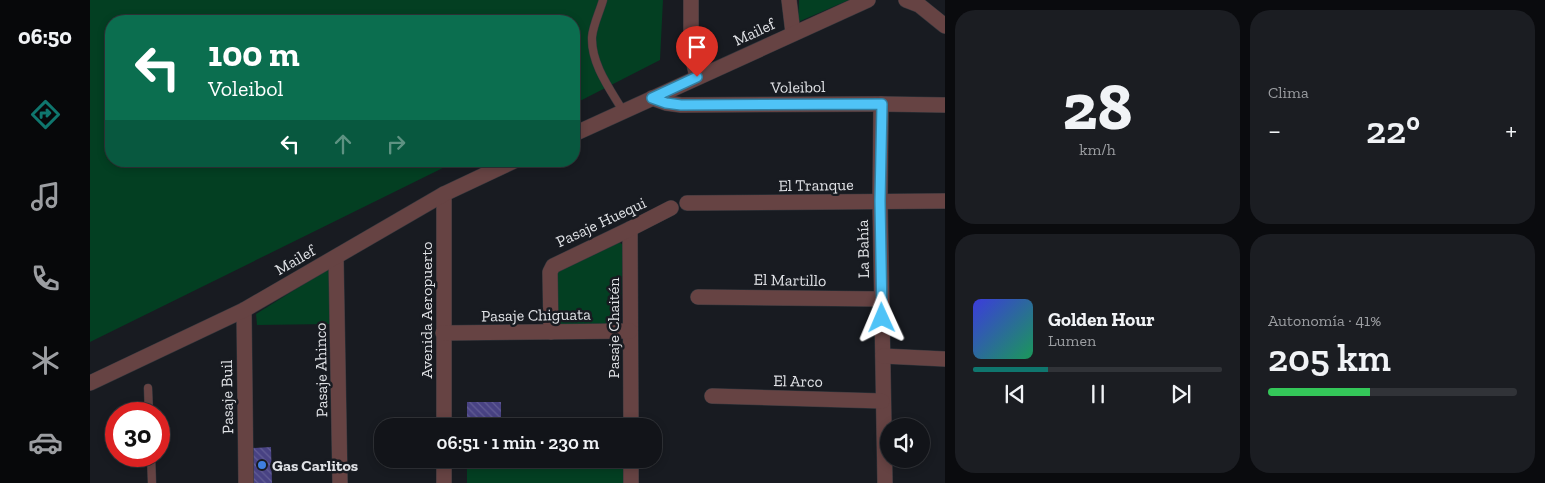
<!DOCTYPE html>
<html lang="es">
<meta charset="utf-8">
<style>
body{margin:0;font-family:"Zilla Slab",serif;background:#1b1d22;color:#f1f3f6;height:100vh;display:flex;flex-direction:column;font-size:19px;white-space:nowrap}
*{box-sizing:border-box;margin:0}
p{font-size:16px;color:#9c9ea2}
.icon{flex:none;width:28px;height:28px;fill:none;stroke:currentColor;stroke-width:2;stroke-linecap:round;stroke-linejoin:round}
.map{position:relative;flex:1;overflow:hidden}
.drawer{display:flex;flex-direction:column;gap:10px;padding:10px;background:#0a0b0e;width:600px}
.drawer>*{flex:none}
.hud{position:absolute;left:15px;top:15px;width:475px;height:152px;border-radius:20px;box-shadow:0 2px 8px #0003,0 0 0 1px #313338;background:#0b6e4f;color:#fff;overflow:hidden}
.tools{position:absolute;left:790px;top:418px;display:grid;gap:10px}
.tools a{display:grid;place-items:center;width:50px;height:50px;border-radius:50%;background:#121419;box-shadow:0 2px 8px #0003,0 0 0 1px #313338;font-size:25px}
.speed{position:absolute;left:15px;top:402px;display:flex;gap:10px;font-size:25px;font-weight:700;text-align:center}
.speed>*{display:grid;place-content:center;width:65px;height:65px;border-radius:50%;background:#121419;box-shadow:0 2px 8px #0003,0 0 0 1px #313338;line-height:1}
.speed .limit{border:8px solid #d22;background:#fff;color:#111}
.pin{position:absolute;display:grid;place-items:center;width:42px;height:42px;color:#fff;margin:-51px -21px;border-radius:50% 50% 50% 0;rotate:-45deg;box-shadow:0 0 5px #0007}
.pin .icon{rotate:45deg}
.me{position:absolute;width:55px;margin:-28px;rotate:359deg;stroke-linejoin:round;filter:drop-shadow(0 0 4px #0008)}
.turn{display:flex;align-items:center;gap:18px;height:105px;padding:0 20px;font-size:22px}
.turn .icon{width:65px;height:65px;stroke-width:2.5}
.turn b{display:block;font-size:35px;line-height:42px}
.lanes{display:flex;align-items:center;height:48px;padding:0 20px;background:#0003;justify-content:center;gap:25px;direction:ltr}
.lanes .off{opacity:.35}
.big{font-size:38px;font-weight:600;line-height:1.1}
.drawer .tile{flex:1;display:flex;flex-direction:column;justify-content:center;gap:8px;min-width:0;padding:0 18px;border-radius:20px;background:#1b1d22}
.drawer .dial{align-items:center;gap:0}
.dial b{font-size:65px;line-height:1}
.song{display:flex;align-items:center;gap:15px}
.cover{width:60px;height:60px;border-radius:8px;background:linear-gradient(135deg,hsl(240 70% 55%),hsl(150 70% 35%))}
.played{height:5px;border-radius:2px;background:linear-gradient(90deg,#0f766e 30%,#313338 30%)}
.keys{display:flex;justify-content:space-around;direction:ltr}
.heat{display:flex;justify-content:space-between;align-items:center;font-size:28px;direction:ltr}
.charge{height:8px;border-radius:4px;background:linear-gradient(90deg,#34c759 41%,#313338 0)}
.drawer .tiles{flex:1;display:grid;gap:10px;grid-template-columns:repeat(2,1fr)}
.trip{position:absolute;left:284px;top:418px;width:288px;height:50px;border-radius:20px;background:#121419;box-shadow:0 2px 8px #0003,0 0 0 1px #313338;font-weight:600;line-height:50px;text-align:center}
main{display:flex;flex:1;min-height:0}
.tab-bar{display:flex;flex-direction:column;width:90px;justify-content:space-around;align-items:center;background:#07080a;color:#9c9ea2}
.tab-bar .icon{width:35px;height:35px}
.tab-bar .on{color:#0f766e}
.tab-bar b{font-size:22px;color:#f1f3f6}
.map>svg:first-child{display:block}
.green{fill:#033f22}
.building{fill:url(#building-back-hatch)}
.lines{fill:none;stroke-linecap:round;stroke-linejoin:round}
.lane-casing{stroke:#34373d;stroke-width:9}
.street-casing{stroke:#34373d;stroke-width:16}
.lane{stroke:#664343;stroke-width:8}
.street{stroke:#664343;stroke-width:15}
.route-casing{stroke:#337fa1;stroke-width:12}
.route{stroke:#4fc3f7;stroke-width:9}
.shop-dot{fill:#3f7fe0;stroke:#181b21;stroke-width:2}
.labels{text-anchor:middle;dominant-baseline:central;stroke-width:5;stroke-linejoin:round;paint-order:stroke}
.street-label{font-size:16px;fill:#e0e2e6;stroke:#181b21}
.poi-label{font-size:16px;font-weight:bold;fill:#e0e2e6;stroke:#181b21;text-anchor:start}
</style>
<main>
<nav class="tab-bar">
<b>06:50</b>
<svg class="icon on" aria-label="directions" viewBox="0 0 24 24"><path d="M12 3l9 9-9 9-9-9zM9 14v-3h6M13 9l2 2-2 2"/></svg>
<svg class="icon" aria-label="music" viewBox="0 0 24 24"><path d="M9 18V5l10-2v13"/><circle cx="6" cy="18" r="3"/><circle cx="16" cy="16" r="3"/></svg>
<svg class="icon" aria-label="phone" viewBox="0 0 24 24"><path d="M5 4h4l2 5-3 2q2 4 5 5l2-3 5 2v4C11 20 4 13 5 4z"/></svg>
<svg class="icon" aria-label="climate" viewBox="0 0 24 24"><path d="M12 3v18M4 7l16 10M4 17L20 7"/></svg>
<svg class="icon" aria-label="car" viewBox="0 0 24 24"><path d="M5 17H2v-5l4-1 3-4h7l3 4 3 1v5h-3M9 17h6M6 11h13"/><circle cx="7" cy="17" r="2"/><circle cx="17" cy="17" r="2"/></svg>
</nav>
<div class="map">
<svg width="855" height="483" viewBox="0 0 855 483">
<defs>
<pattern id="building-back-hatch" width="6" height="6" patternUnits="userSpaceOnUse" patternTransform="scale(1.25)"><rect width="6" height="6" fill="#484283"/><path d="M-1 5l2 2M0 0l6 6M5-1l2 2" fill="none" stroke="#625d95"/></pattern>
</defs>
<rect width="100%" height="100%" fill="#181b21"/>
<g class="green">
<path d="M 0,0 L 573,0 L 570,60 L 484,104 L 484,21 L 21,21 L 21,161 L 367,161 L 0,342 Z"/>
<path d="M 709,0 L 759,0 L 708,22 Z"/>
<path d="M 528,241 L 533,245 L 530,328 L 463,329 L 465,272 Z"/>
<path d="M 241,267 L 240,324 L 167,325 L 166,314 Z"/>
<path d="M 377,459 L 533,459 L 534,483 L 377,483 Z"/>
</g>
<g class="building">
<rect x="377" y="402" width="34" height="18"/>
<path d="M 181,447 L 182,483 L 162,483 L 162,448 Z"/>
</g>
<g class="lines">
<defs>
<g id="lane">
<path d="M 513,0 C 510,11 503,25 502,37 C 501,64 520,89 533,111"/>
<path d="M 58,388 L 59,414"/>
<path d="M 61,456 L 62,483"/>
</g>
<g id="street">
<path d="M 601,0 L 601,51 L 607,77"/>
<path d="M 699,0 L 703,33"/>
<path d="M 816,0 L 829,5 L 855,26"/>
<path d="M 562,98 L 576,103 L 591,105 L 791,104 L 855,105"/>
<path d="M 791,104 L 790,201 L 795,483"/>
<path d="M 484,134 L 778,0"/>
<path d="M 354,194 L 354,426"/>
<path d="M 597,203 L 855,201"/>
<path d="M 540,229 L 541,426"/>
<path d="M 246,257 L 250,483"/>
<path d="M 608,297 L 791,299"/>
<path d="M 154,310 L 156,483"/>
<path d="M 461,332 L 460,272 L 463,266 L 540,229 L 581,208"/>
<path d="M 353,333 L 540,331"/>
<path d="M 793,356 L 855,359"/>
<path d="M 0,383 L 154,310 L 354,194 L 424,161"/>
<path d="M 622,396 L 792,401"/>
<path d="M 354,459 L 354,483"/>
<path d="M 541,459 L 541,483"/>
</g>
</defs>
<use href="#lane" class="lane-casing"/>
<use href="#street" class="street-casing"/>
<use href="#lane" class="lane"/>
<use href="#street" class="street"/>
</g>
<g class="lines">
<defs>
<path id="route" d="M 607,77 L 562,98 L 576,103 L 591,105 L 792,104 L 790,201 L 792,318"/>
</defs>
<use href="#route" class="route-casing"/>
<use href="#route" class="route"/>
</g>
<circle class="shop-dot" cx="172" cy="465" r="5"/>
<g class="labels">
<g class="street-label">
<text transform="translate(664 32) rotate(-25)">Mailef</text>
<text transform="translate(708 87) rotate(-1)">Voleibol</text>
<text transform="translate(726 185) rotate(-1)">El Tranque</text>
<text transform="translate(511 222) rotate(-25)">Pasaje Huequi</text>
<text transform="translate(773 249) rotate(-91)">La Bahía</text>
<text transform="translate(205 260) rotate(-30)">Mailef</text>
<text transform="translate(700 280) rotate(1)">El Martillo</text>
<text transform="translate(336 310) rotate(-90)">Avenida Aeropuerto</text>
<text transform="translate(446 315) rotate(-1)">Pasaje Chiguata</text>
<text transform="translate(523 328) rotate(-90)">Pasaje Chaitén</text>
<text transform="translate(231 370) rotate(-91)">Pasaje Ahinco</text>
<text transform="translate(708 381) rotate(1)">El Arco</text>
<text transform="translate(137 397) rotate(-91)">Pasaje Buil</text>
</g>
<g class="poi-label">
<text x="182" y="465">Gas Carlitos</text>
</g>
</g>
</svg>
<div class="tools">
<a><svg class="icon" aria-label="sound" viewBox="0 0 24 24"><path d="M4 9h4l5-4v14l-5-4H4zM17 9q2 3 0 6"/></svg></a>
</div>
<div class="speed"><div class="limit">30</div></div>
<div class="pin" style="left:607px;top:77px;background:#d93025"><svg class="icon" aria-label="arrive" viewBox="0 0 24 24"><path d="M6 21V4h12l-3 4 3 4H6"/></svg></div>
<svg class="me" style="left:792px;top:318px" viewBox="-20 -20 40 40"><path d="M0-17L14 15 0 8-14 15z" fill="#4fc3f7" stroke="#fff" stroke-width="4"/></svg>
<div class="trip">06:51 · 1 min · 230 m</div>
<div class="hud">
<div class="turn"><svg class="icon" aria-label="left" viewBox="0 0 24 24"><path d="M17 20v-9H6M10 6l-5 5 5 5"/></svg><div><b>100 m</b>Voleibol</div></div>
<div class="lanes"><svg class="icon" aria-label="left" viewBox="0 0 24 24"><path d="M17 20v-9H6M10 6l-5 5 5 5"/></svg><svg class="icon off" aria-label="ahead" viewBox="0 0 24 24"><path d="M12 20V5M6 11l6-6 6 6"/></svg><svg class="icon off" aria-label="right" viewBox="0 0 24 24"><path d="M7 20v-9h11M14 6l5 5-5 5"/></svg></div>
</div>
</div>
<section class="drawer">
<div class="tiles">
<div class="tile dial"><b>28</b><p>km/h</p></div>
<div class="tile"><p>Clima</p>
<div class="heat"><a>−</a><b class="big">22°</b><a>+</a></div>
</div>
<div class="tile">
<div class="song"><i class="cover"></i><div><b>Golden Hour</b><p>Lumen</p></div></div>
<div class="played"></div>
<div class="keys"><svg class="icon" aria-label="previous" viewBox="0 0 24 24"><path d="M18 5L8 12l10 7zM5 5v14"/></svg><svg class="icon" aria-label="pause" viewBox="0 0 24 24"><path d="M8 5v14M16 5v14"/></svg><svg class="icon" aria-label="next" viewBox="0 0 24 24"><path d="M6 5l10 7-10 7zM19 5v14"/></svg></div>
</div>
<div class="tile"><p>Autonomía · 41%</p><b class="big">205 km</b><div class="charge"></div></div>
</div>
</section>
</main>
